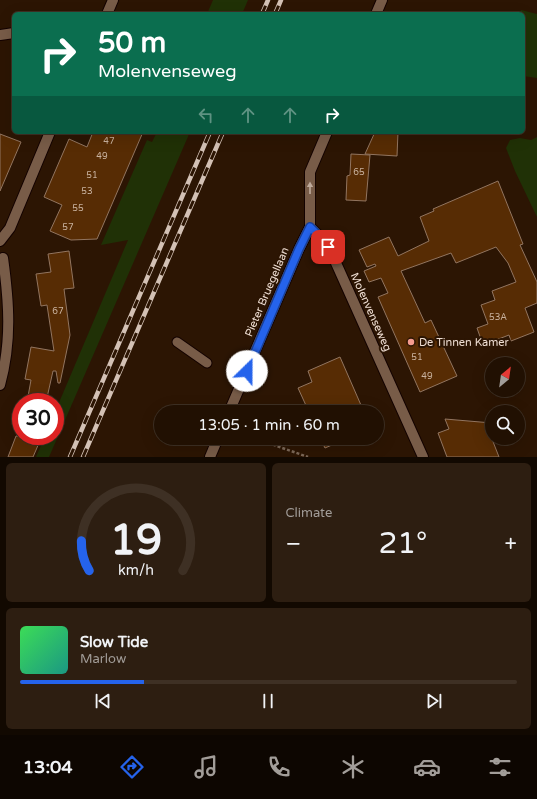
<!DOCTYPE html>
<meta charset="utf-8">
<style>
body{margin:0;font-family:"Varela Round",sans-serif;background:#2d1e11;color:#f1f3f6;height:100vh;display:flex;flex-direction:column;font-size:15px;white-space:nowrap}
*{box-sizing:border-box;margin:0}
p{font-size:13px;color:#a29d99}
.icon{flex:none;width:22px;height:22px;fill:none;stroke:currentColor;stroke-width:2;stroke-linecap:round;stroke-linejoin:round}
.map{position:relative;height:457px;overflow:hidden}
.details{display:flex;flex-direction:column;gap:6px;padding:6px;background:#120901;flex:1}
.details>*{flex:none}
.top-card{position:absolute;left:12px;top:12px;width:513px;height:122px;border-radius:6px;box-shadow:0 4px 16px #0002,0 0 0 1px #3e3024;background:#0b6e4f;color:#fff;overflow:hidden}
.needle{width:26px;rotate:29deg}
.fabs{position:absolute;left:485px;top:357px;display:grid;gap:8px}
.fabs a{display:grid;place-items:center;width:40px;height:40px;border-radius:50%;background:#211002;box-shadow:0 4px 16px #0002,0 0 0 1px #3e3024;font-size:20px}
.speed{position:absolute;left:12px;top:393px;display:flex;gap:8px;font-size:20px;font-weight:700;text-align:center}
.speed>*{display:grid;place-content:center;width:52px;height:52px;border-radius:50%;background:#211002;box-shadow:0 4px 16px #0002,0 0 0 1px #3e3024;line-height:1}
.speed .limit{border:6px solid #d22;background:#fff;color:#111}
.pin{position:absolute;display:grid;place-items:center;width:34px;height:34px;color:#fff;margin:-17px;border-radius:8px;box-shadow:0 2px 6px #0006}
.me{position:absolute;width:44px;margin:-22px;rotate:23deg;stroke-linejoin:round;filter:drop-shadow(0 0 3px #0008)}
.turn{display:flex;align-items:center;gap:14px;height:84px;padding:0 20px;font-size:18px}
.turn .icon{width:52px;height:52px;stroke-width:2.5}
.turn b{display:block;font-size:28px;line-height:34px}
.lanes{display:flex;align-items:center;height:38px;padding:0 20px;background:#0003;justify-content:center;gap:20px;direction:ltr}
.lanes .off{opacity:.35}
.big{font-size:30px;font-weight:600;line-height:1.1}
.details .tile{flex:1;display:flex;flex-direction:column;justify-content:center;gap:6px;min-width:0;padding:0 14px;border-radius:6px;background:#2d1e11}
.details .dial{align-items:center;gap:0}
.dial svg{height:104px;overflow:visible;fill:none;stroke:#3e3024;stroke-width:7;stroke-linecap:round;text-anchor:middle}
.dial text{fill:#f1f3f6;stroke:none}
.song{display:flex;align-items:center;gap:12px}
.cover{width:48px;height:48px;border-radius:6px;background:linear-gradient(135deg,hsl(130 70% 55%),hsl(170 70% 35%))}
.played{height:4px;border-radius:2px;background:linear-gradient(90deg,#2563eb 25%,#3e3024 25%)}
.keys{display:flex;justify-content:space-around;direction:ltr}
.heat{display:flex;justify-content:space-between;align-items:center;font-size:22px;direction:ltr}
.details .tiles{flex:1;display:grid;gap:6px;grid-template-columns:1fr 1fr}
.tile:last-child{grid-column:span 2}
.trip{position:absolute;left:154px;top:405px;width:230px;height:40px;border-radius:20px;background:#211002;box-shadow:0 4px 16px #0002,0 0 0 1px #3e3024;font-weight:600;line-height:40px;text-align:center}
.dock{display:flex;height:64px;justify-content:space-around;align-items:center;background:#0d0601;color:#a29d99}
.dock .icon{width:28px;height:28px}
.dock .selected{color:#2563eb}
.dock b{font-size:18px;color:#f1f3f6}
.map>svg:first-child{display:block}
.green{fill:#203106}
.building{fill:#572c04;stroke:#927560}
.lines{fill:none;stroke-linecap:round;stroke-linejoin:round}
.service-casing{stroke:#130200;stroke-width:11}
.minor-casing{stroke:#130200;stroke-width:12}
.path{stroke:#7c6858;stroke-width:2.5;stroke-dasharray:3 2;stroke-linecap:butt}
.service{stroke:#785c48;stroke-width:9}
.minor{stroke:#785c48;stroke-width:10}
.rail-casing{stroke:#d3c1b5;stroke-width:4.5}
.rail{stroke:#2c1503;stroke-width:3;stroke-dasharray:9;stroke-linecap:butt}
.oneway{fill:#bfaa9b}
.route-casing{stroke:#184099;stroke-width:10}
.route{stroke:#2563eb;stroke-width:7}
.poi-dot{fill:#f59c90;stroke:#2c1503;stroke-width:1.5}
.labels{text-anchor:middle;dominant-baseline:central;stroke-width:4;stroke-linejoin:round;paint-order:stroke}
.number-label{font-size:9px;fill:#c9b29f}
.street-label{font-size:11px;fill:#efded3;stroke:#2c1503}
.poi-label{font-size:11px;fill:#efded3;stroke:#2c1503;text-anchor:start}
</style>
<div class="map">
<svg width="537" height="457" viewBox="0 0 537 457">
<rect width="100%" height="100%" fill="#2c1503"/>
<g class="green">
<path d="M 213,0 L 248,0 L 242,14 L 207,14 Z"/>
<path d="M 521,10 L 537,14 L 537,78 L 523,76 L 523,14 L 520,14 Z"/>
<path d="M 157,132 L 190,132 L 49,457 L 36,457 L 45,436 L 55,436 L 55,412 L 128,240 L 101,245 L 147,140 L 152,142 Z"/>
<path d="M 537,137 L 537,217 L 515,171 L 506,148 L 510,140 L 520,138 L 531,140 Z"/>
</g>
<g class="building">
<path d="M 93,132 L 143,132 L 97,239 L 71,240 L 50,231 L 62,205 L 44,197 L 69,139 L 87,147 Z"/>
<path d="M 375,132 L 398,132 L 397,156 L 365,154 Z"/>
<path d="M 0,134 L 21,142 L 0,191 Z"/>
<path d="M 351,154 L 370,155 L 366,201 L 346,200 L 347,176 L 350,175 Z"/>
<path d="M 498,181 L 523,244 L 520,245 L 537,282 L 537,303 L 525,308 L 534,332 L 511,341 L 509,335 L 483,345 L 477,328 L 488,324 L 481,305 L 495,300 L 492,291 L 516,282 L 508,263 L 496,247 L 456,263 L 451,253 L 401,271 L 425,323 L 431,320 L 457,376 L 420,392 L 378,297 L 388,293 L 381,278 L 369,282 L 364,271 L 376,266 L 375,264 L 367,267 L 359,250 L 389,237 L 398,256 L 429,241 L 420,217 L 434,211 L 433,209 Z"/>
<path d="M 69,251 L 74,288 L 64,289 L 70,335 L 60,383 L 58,383 L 56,371 L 53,371 L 46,402 L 27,402 L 31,380 L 25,379 L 31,347 L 54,351 L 47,305 L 41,306 L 36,274 L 51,272 L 48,254 Z"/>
<path d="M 340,357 L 364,412 L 309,412 L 298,388 L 312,382 L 308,371 Z"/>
<path d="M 445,419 L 492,423 L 492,439 L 499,457 L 447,457 L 438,433 L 449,429 Z"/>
<path d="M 16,436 L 42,436 L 33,457 L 8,457 Z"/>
<path d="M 320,438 L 348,438 L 325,448 Z"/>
</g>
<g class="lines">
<defs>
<path id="service" d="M 177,342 L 207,363"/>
<g id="minor">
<path d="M 107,14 L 113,0"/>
<path d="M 376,14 L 382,0"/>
<path d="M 0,35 L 14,33"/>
<path d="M 327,132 L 310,172 L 310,227 L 323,240 L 332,254 L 423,457"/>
<path d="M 0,241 L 10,228 L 50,132"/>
<path d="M 0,385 C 12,341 9,302 3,258"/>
<path d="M 229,412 L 299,249 L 310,227"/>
<path d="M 210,457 L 218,438"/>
</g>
</defs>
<use href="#service" class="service-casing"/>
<use href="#minor" class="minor-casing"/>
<path class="path" d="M 254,438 L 308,457"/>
<use href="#service" class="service"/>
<use href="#minor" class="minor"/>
<defs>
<g id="rail">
<path d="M 262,14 L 268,0"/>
<path d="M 275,14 L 281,0"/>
<path d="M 70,457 L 210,132"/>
<path d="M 83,457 L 223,132"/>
</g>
</defs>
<use href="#rail" class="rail-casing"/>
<use href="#rail" class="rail"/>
</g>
<defs><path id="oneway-solid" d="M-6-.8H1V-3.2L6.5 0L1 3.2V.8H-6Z"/></defs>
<use class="oneway" href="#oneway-solid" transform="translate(310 188) rotate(-90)"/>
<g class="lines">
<defs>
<path id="route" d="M 247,371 L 299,249 L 310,227 L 323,240 L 328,247"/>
</defs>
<use href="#route" class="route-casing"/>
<use href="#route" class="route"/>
</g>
<circle class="poi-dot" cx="411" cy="342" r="4"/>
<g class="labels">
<g class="number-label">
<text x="109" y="141">47</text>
<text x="102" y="156">49</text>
<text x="359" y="172">65</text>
<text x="92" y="175">51</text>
<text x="87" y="191">53</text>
<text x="78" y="208">55</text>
<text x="68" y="227">57</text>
<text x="58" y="311">67</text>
<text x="498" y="317">53A</text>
<text x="417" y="357">51</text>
<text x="427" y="376">49</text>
</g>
<g class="street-label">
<text transform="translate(267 292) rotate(-67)">Pieter Bruegellaan</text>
<text transform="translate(371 312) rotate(66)">Molenvenseweg</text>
</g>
<g class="poi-label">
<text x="419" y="342">De Tinnen Kamer</text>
</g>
</g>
</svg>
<div class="fabs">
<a><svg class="needle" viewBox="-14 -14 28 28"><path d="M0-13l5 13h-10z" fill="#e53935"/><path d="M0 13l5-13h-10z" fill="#a29d99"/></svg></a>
<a><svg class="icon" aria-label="search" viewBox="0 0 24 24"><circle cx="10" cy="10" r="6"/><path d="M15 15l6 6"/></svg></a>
</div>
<div class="speed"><div class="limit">30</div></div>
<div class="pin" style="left:328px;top:247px;background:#d93025"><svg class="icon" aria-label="arrive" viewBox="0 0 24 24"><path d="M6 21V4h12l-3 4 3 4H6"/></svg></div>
<svg class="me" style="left:247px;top:371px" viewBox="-20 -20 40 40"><circle r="19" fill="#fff"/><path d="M0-13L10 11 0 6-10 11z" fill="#2563eb"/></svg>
<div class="trip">13:05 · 1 min · 60 m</div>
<div class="top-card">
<div class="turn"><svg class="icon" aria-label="right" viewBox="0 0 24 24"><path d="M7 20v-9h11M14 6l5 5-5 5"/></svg><div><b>50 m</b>Molenvenseweg</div></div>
<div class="lanes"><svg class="icon off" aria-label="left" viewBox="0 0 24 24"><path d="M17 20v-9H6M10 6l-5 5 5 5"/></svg><svg class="icon off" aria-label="ahead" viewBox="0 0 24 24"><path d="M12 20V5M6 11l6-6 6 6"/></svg><svg class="icon off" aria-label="ahead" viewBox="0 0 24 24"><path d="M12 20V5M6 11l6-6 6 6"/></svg><svg class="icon" aria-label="right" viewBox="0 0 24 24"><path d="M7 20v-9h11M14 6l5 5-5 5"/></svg></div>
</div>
</div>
<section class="details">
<div class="tiles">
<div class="tile dial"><svg viewBox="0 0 100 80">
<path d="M14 69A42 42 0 1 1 86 69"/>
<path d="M14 69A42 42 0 0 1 8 46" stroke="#2563eb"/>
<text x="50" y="56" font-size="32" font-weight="700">19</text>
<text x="50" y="72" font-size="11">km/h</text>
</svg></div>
<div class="tile"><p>Climate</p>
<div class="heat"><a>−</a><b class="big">21°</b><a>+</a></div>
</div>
<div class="tile">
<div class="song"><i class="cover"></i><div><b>Slow Tide</b><p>Marlow</p></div></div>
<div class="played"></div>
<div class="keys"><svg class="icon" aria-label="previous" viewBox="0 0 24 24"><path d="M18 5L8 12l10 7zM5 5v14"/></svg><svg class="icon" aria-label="pause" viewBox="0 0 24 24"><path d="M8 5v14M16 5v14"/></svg><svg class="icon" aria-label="next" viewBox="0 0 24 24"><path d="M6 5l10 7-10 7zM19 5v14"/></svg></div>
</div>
</div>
</section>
<nav class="dock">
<b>13:04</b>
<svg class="icon selected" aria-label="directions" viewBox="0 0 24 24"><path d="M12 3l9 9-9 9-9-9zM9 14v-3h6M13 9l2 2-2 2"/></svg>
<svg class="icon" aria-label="music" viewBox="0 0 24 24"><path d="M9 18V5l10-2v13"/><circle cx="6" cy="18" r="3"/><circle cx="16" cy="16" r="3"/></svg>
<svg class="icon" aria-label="phone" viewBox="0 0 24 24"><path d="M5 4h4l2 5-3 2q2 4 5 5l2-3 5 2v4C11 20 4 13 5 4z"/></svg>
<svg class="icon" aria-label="climate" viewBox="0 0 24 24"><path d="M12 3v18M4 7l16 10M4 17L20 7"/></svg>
<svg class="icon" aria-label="car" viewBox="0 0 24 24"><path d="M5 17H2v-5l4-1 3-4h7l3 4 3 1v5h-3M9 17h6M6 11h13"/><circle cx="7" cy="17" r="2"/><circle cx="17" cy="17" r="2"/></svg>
<svg class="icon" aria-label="filters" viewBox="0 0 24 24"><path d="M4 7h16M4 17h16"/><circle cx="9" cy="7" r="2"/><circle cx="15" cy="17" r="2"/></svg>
</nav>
